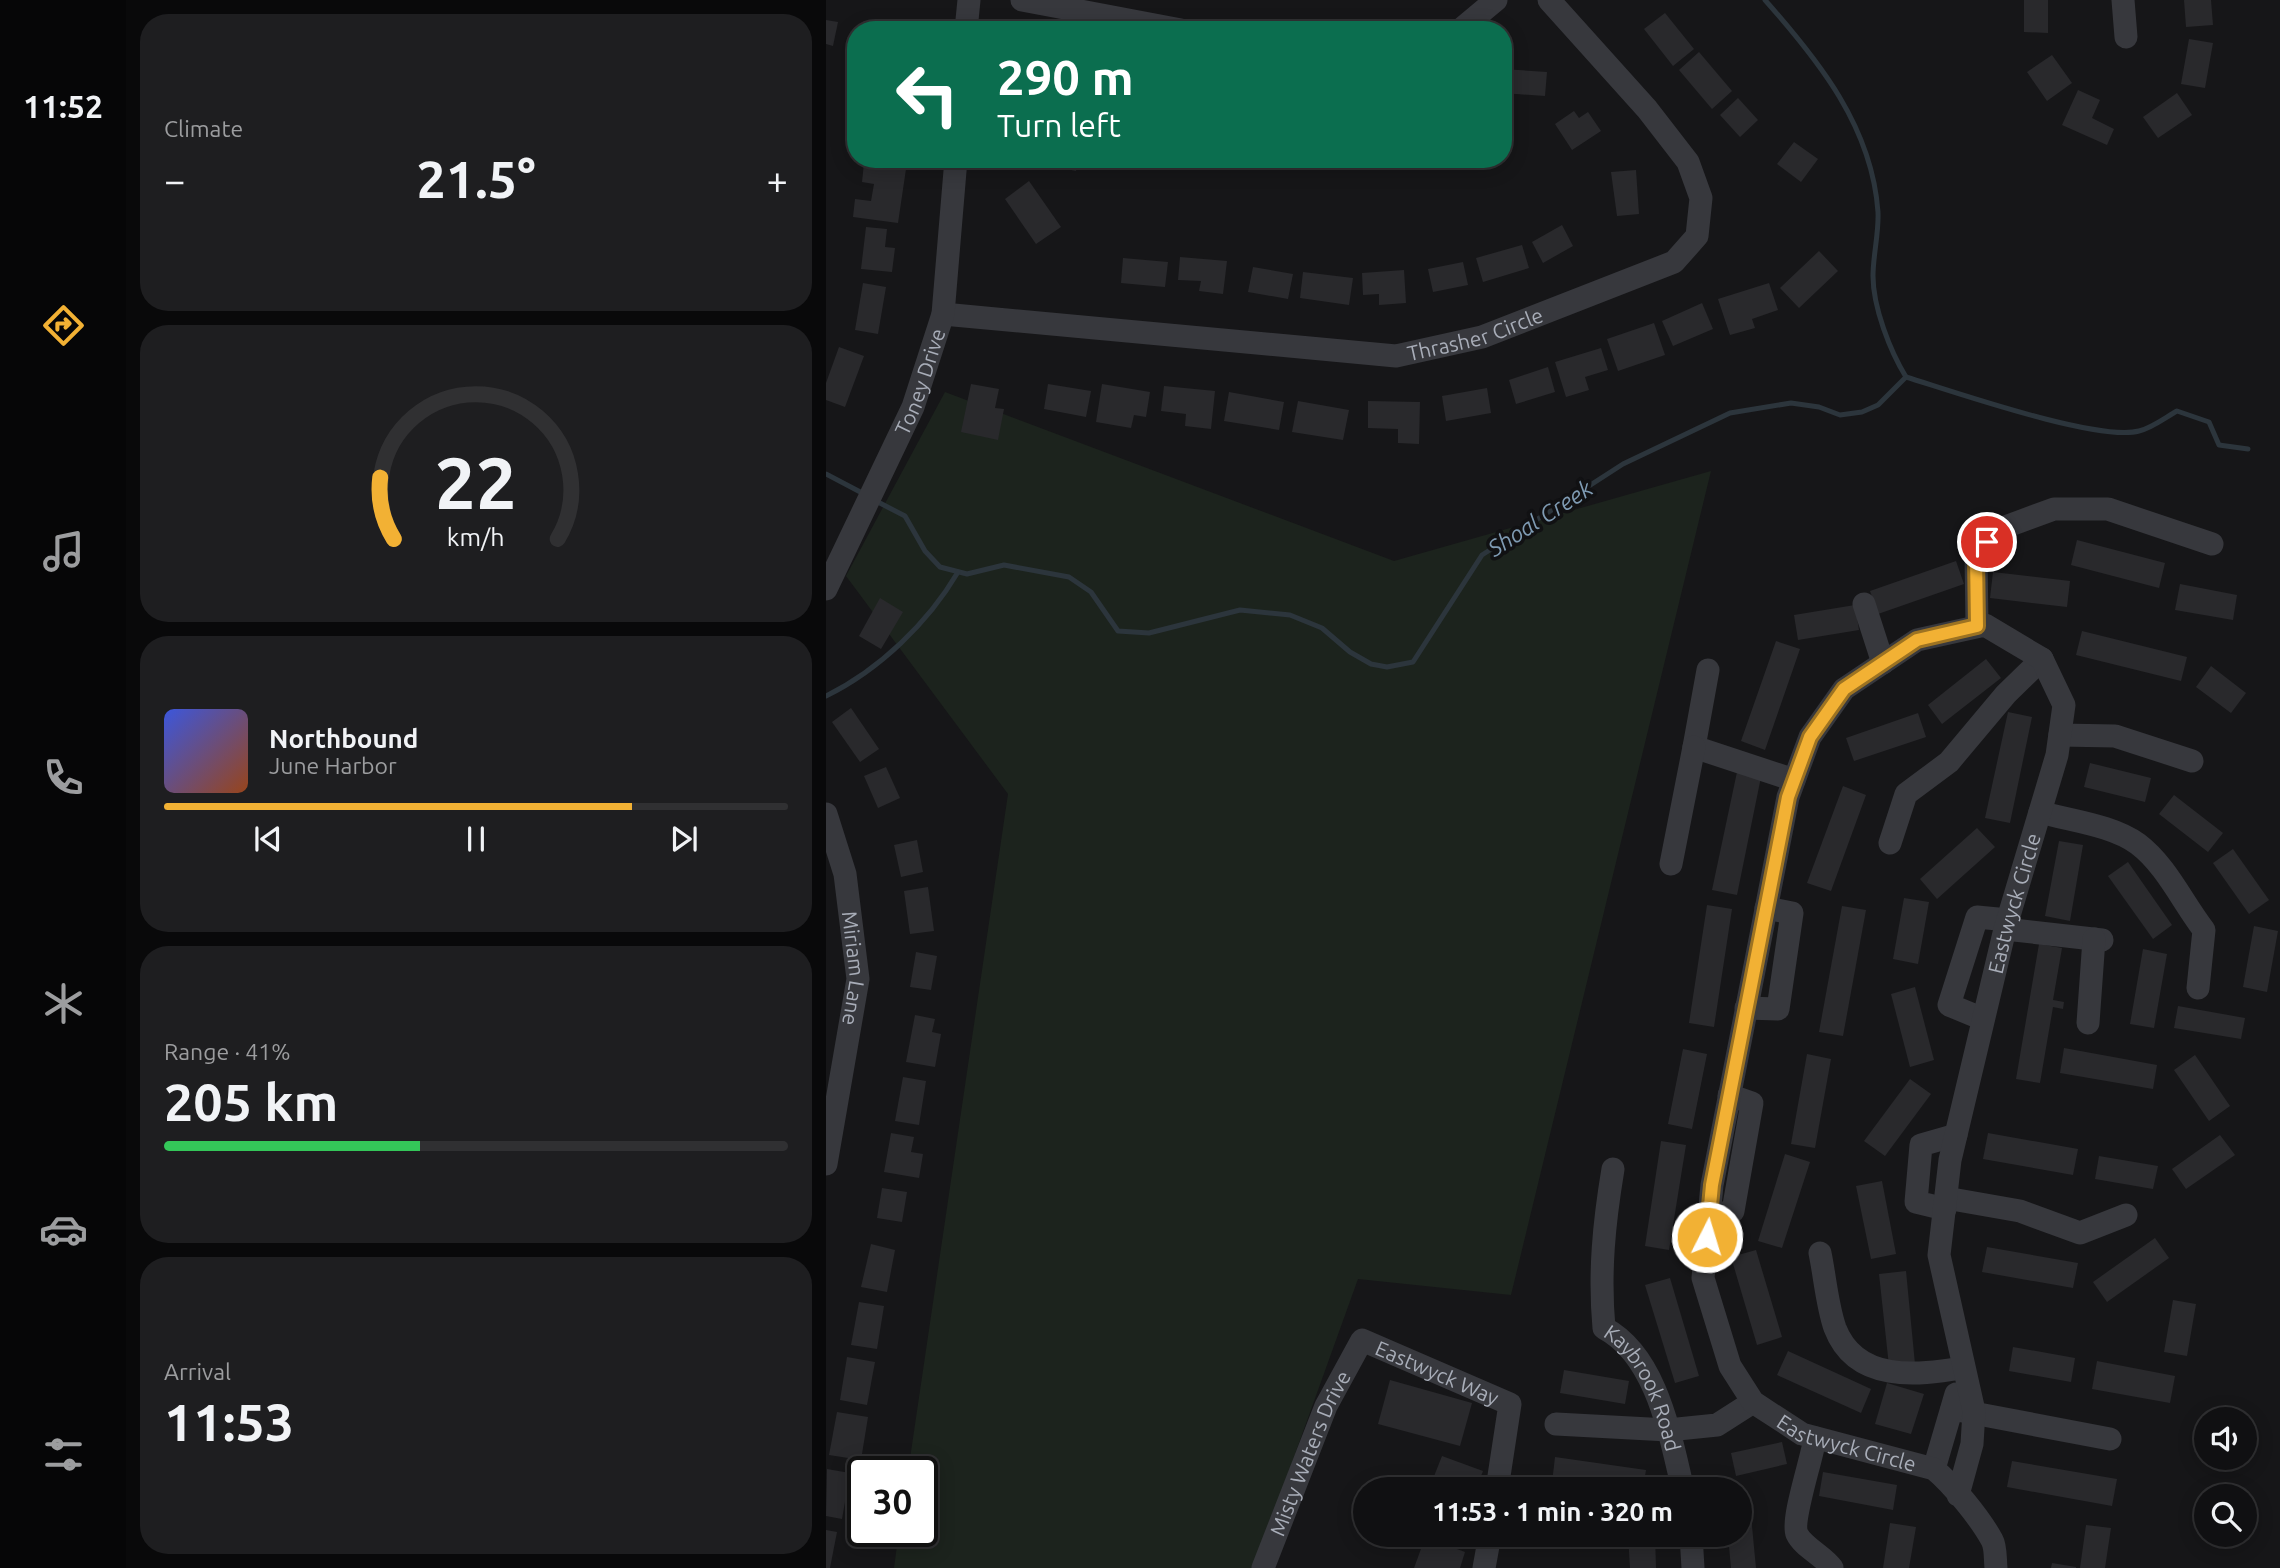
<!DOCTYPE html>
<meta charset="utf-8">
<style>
body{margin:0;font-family:Ubuntu,sans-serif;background:#1e1e20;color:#f1f3f6;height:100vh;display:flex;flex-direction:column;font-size:26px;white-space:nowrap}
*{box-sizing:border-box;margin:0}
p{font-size:23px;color:#9c9d9f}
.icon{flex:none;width:38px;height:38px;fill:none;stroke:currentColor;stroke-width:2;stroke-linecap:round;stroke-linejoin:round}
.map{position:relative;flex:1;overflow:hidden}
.panel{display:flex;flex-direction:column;gap:14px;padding:14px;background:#09090a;width:700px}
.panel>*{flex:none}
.top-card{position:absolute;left:21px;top:21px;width:665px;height:147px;border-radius:28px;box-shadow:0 4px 18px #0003,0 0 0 2px #303032;background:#0b6e4f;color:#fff;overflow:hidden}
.fabs{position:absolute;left:1368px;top:1407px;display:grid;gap:14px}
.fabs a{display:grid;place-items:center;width:63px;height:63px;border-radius:50%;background:#101012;box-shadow:0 4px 18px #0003,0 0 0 2px #303032;font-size:35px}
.speed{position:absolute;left:21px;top:1456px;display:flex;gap:14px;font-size:35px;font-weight:700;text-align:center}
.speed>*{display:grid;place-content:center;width:91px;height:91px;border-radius:50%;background:#101012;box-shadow:0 4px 18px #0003,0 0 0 2px #303032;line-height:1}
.speed .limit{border:4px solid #111;border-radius:10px;background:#fff;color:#111}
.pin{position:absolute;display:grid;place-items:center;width:60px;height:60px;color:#fff;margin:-30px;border:4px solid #fff;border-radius:50%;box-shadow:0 2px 7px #0007}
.me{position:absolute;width:77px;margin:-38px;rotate:5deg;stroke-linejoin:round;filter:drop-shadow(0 0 5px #0008)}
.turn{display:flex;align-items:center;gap:24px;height:147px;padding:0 35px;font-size:32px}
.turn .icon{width:91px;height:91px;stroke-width:2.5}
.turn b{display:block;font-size:49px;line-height:60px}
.big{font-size:52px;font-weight:700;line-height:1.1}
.panel .widget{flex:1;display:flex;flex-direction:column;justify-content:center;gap:10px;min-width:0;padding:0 24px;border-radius:28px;background:#1e1e20}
.panel .dial{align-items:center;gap:0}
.dial svg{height:182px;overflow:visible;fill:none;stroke:#303032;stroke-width:7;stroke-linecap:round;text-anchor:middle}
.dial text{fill:#f1f3f6;stroke:none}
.song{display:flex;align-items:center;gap:21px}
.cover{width:84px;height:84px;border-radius:10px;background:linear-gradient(135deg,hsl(230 70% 55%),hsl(20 70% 35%))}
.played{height:7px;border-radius:4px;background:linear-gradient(90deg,#f2b134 75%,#303032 75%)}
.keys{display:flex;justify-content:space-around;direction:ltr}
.heat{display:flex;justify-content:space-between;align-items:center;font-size:38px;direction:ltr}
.charge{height:10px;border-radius:5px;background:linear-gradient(90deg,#34c759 41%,#303032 0)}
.trip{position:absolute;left:527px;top:1477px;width:399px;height:70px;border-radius:35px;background:#101012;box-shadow:0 4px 18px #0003,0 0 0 2px #303032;font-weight:700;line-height:70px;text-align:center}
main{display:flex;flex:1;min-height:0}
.tabs{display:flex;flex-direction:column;width:126px;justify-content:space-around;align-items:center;background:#060607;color:#9c9d9f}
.tabs .icon{width:49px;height:49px}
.tabs .current{color:#f2b134}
.tabs b{font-size:32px;color:#f1f3f6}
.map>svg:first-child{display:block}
.green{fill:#1c231d}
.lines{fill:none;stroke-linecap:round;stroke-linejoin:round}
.stream{stroke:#2c353c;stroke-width:5}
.building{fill:#29292c}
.minor{stroke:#37383d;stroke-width:23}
.route-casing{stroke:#9d7322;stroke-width:18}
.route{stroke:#f2b134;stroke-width:12}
.labels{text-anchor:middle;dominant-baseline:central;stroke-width:7;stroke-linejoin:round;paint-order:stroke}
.street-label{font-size:21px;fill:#a8adb8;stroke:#111113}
.water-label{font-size:23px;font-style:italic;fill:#7f9bb3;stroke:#111113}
</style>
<main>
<nav class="tabs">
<b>11:52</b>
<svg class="icon current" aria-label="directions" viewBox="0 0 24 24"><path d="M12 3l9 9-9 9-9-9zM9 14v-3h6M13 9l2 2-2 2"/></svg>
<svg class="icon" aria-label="music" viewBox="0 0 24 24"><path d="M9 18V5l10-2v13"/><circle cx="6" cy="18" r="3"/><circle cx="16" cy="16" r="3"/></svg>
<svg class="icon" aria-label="phone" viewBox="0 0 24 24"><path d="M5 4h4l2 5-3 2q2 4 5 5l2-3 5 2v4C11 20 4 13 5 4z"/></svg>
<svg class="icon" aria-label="climate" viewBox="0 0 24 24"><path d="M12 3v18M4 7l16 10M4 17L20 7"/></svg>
<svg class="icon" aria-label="car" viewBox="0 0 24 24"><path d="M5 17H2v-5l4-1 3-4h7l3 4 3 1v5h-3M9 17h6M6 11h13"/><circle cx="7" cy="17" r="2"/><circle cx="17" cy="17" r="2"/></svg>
<svg class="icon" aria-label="filters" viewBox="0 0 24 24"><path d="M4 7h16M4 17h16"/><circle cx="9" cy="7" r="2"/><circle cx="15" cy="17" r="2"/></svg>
</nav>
<section class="panel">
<div class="widget"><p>Climate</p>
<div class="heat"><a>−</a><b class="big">21.5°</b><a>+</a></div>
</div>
<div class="widget dial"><svg viewBox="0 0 100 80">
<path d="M14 69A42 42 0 1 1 86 69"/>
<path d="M14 69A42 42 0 0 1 8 42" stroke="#f2b134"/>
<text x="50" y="56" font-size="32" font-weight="700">22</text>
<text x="50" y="72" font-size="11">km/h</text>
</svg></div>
<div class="widget">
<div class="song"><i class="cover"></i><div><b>Northbound</b><p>June Harbor</p></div></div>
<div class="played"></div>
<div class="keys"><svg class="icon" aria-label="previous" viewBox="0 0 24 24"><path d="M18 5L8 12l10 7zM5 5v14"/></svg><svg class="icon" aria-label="pause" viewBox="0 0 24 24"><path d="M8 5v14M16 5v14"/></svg><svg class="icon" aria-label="next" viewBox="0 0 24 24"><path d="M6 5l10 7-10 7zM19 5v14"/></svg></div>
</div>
<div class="widget"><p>Range · 41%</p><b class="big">205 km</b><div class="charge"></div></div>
<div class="widget"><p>Arrival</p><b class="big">11:53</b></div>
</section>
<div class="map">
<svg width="1454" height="1568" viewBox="0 0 1454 1568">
<rect width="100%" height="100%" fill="#161618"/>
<path class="green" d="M 119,392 L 568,561 L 885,471 L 685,1295 L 532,1279 L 428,1568 L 68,1568 L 73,1531 L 96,1531 L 96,1472 L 82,1472 L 182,794 L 20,576 Z"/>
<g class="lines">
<g class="stream">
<path d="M 939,0 C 993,61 1046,127 1052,212 C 1053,233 1047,255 1047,276 C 1047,307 1064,351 1080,377"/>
<path d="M 1080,377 C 1126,391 1272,442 1313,431 C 1326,428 1340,417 1351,411 L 1383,422 L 1393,445 L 1422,449"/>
<path d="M 0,474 L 40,495"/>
<path d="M 48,500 L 79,516 L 99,551 L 114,567 L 141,574 L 178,565 L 243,577 L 265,592 L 292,631 L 323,633 L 414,610 L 464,615 L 496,628 L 524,652 L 545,664 L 561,667 L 587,662 L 656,555 L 797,464 L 904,413 L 965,403 L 993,407 L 1014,415 L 1036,412 L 1052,405 L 1080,377"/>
<path d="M 0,696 C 53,670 102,623 132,572"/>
</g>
</g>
<g class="building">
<path d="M 1198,0 L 1222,0 L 1222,33 L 1198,32 Z"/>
<path d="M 1358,0 L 1385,0 L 1387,25 L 1360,27 Z"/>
<path d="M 839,13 L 868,49 L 847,66 L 818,29 Z"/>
<path d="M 0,20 L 12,22 L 7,46 L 0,44 Z"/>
<path d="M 1363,39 L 1387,43 L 1379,88 L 1355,84 Z"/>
<path d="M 873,52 L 906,91 L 886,109 L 853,70 Z"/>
<path d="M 1226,55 L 1246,83 L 1221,101 L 1201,72 Z"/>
<path d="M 677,69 L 721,72 L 719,96 L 677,93 Z"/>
<path d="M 1252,90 L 1274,100 L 1266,118 L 1288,129 L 1281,145 L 1236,125 Z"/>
<path d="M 1351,93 L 1366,115 L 1332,138 L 1317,117 Z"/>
<path d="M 912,98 L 932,120 L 914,137 L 894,115 Z"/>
<path d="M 748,111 L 753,118 L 762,112 L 775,131 L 746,150 L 729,124 Z"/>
<path d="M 968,142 L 992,159 L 975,182 L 951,164 Z"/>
<path d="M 228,159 L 252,159 L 250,171 L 226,166 Z"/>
<path d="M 38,163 L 80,169 L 72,223 L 27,217 L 29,199 L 45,201 L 48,184 L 36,182 Z"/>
<path d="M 810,170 L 813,214 L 791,216 L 785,172 Z"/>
<path d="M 203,181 L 235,227 L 210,244 L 179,199 Z"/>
<path d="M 736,225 L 747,246 L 717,263 L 706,242 Z"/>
<path d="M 40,227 L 61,229 L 59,247 L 69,248 L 66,272 L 35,269 Z"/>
<path d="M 696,245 L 703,268 L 657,282 L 650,258 Z"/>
<path d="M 993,251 L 1012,271 L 973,308 L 954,288 Z"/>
<path d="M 354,257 L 401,261 L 397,294 L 373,291 L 375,281 L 352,280 Z"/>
<path d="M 297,258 L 342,262 L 339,287 L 295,283 Z"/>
<path d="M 637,262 L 642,285 L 607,292 L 602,269 Z"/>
<path d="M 427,267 L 467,274 L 462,299 L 422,292 Z"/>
<path d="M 578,270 L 580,303 L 553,305 L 553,294 L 537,295 L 536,273 Z"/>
<path d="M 477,272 L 527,278 L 523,305 L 474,298 Z"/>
<path d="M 37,283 L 60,287 L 52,334 L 29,330 Z"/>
<path d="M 943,283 L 952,310 L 926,319 L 929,328 L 904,335 L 892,299 Z"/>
<path d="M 876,303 L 887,329 L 847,346 L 836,321 Z"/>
<path d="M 828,323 L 839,355 L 792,371 L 781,339 Z"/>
<path d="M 13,347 L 38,356 L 19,407 L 0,400 L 0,383 Z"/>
<path d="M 775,348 L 782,370 L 759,377 L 763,390 L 740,397 L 729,362 Z"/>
<path d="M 722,367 L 729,392 L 690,404 L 683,380 Z"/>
<path d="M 145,384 L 173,389 L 169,408 L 178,409 L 172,440 L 135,432 Z"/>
<path d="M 222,384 L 265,391 L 260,417 L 218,409 Z"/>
<path d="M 276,384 L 324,392 L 320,417 L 308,415 L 305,428 L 270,422 Z"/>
<path d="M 338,386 L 389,391 L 385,429 L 359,426 L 360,414 L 335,411 Z"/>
<path d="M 661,388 L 665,413 L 620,421 L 616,396 Z"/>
<path d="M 403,392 L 458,402 L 453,430 L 398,421 Z"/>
<path d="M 472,401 L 523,410 L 517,440 L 466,432 Z"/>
<path d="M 542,401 L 594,402 L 593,444 L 572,443 L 572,429 L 542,428 Z"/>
<path d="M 1251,540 L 1339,563 L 1333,588 L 1245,565 Z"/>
<path d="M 1130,561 L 1138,584 L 1052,614 L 1044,591 Z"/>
<path d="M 1167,572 L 1244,581 L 1241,607 L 1164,598 Z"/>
<path d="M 1354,584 L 1411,595 L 1407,620 L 1349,610 Z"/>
<path d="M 54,598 L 77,612 L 55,649 L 33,636 Z"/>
<path d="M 1029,605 L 1033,630 L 972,640 L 968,615 Z"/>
<path d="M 1256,631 L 1361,657 L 1355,681 L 1250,655 Z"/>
<path d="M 950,641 L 974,649 L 939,750 L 915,741 Z"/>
<path d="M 1160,659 L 1175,678 L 1116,724 L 1102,705 Z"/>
<path d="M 1385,666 L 1420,693 L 1405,713 L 1370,687 Z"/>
<path d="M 25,708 L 53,749 L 34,762 L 6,722 Z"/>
<path d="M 1182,712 L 1206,717 L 1184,823 L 1159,818 Z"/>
<path d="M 1092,713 L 1100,737 L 1028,761 L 1020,738 Z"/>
<path d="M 1264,763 L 1325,778 L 1319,802 L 1258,787 Z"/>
<path d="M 60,767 L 74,798 L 52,808 L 38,776 Z"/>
<path d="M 911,772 L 935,777 L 911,895 L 886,890 Z"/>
<path d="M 1017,786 L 1040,795 L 1005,891 L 981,883 Z"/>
<path d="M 1348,795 L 1397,833 L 1382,852 L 1333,814 Z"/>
<path d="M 1151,828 L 1169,847 L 1111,899 L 1094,879 Z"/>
<path d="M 91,840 L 97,872 L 75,877 L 68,845 Z"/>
<path d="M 1233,841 L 1257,845 L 1244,921 L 1219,916 Z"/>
<path d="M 1407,849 L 1443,900 L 1423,914 L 1387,863 Z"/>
<path d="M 1302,862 L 1346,925 L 1327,939 L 1282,876 Z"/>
<path d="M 102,887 L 108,931 L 84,934 L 78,891 Z"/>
<path d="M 1078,898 L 1103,902 L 1092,964 L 1067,959 Z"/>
<path d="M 881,905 L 906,909 L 888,1027 L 863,1023 Z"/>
<path d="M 1016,906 L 1040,910 L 1017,1036 L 993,1032 Z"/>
<path d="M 1428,926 L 1452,931 L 1441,992 L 1417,987 Z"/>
<path d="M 1213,944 L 1236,948 L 1227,1000 L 1238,1002 L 1237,1009 L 1227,1007 L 1214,1083 L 1190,1079 Z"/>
<path d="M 1317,949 L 1341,954 L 1328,1028 L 1304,1024 Z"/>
<path d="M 90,952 L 111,956 L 105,990 L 84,987 Z"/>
<path d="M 1089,987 L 1108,1060 L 1084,1067 L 1065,994 Z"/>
<path d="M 1352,1006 L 1419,1018 L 1415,1039 L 1348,1028 Z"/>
<path d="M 89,1015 L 109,1019 L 106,1032 L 115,1034 L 109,1067 L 80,1062 Z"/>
<path d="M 1238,1048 L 1331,1065 L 1327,1089 L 1234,1073 Z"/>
<path d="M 857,1049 L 881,1054 L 866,1129 L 842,1124 Z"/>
<path d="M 981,1054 L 1005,1059 L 989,1148 L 965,1144 Z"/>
<path d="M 1369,1055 L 1404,1106 L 1383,1121 L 1348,1070 Z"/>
<path d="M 77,1077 L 100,1081 L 93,1125 L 69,1121 Z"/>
<path d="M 1084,1079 L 1105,1094 L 1059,1156 L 1038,1141 Z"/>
<path d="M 65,1133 L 88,1137 L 85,1152 L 97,1154 L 93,1178 L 58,1172 Z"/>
<path d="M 1162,1133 L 1252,1149 L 1247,1175 L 1157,1159 Z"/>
<path d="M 1394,1135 L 1409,1155 L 1360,1189 L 1346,1169 Z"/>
<path d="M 835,1141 L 860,1145 L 843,1250 L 819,1246 Z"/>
<path d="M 959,1154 L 984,1162 L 956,1248 L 932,1241 Z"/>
<path d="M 1273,1156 L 1332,1166 L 1327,1189 L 1269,1179 Z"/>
<path d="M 1056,1181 L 1070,1254 L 1045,1259 L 1030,1186 Z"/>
<path d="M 56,1188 L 81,1192 L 76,1222 L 51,1218 Z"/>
<path d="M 1329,1238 L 1343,1258 L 1281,1302 L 1267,1282 Z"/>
<path d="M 45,1244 L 69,1250 L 61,1292 L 35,1287 Z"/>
<path d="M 1161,1247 L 1252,1263 L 1247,1288 L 1156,1272 Z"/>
<path d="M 930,1250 L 956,1337 L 931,1345 L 905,1257 Z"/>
<path d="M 1080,1271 L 1089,1364 L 1063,1366 L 1053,1274 Z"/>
<path d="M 844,1278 L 873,1376 L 849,1383 L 819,1285 Z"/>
<path d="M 1347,1300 L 1370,1304 L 1361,1356 L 1338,1352 Z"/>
<path d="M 33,1302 L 58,1306 L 51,1349 L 25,1345 Z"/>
<path d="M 1187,1347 L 1249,1358 L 1245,1382 L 1183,1371 Z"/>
<path d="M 962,1351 L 1045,1389 L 1035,1413 L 951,1375 Z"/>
<path d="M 21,1357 L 49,1362 L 41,1405 L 14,1400 Z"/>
<path d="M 1271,1361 L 1349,1376 L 1344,1403 L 1266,1389 Z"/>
<path d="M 738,1370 L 803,1381 L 799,1404 L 734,1393 Z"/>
<path d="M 564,1380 L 646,1403 L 634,1446 L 552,1424 Z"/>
<path d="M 1061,1383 L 1098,1394 L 1085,1434 L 1049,1424 Z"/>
<path d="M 11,1412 L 42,1417 L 35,1460 L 3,1455 Z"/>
<path d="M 956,1442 L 961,1464 L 910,1476 L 905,1453 Z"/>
<path d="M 616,1456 L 657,1471 L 650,1489 L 603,1489 Z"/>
<path d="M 729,1457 L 820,1470 L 817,1489 L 772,1489 L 726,1483 Z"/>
<path d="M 1186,1461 L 1291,1479 L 1286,1506 L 1181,1487 Z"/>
<path d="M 1,1469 L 24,1473 L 16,1519 L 0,1516 Z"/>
<path d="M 997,1472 L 1071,1485 L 1067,1510 L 993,1496 Z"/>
<path d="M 923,1495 L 930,1568 L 905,1568 L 902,1535 L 914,1535 L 914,1496 Z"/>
<path d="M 1064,1523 L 1090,1527 L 1083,1568 L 1057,1568 Z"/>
<path d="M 1260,1525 L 1285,1528 L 1279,1568 L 1254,1568 Z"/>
<path d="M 0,1530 L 11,1532 L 4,1568 L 0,1568 Z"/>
<path d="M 591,1535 L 633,1535 L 628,1548 L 639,1552 L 634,1568 L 588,1568 L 599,1538 Z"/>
<path d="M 802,1535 L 829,1535 L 830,1568 L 804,1568 Z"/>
<path d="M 1226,1563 L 1250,1567 L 1250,1568 L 1225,1568 Z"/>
</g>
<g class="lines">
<g class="minor">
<path d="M 196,0 L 355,30"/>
<path d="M 1297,0 L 1300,37"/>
<path d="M 140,30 L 143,0"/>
<path d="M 634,30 L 670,0"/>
<path id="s1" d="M 117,314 L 570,356 L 656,337 L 848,262 L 871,236 L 875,198 L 862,162 L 821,109 L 723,0"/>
<path id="s2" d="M 0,589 L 87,407 L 117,314 L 130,159"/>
<path d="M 1038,604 L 1057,663"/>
<path d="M 1151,626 L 1150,555 L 1171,530 L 1228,509 L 1282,509 L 1386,544"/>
<path d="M 882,670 L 868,747 L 968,780"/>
<path d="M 1234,735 L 1289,736 L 1366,761"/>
<path d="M 1214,812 C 1245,821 1286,825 1312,844 C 1340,865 1357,903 1378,930 L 1372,988"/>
<path id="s3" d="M 0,814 L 19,874 L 32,979 L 0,1164"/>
<path d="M 1064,843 L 1080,794 L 1123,762 L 1180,694 L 1216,659"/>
<path d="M 845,864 L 868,747"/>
<path d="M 1179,929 L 1276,940"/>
<path d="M 920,1008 L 952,1009 L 966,913 L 940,908"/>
<path d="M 1157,1019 L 1123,1005 L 1151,917 L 1182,920"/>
<path d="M 1262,1023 L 1268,939"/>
<path id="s4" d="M 787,1169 C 778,1223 773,1273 778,1328 C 831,1356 844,1436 857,1489"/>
<path d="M 1120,1198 L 1194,1211 L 1254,1233 L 1300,1215"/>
<path d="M 1119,1209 L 1090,1202 L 1095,1145 L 1130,1135"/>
<path d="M 883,1216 L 907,1211 L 926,1103 L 903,1095"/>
<path d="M 994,1253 C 999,1277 1001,1305 1009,1328 C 1030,1383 1091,1375 1137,1368"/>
<path d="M 1126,1409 L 1284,1439"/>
<path d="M 730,1424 L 842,1430 L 891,1425 L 927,1402"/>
<path d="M 989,1438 C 986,1459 965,1520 971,1534 C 977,1547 998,1556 1006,1568"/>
<path d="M 1108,1469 L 1130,1394"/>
<path id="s5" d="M 1132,1495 L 1146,1444 L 1148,1411 L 1113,1255 L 1124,1160 L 1179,929 L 1231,755 L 1238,705 L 1216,659 L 1159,625 L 1091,640 L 1018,689 L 984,737 L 962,797 L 886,1185 L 877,1278 L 904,1366 L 927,1402 L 976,1434 L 1108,1469 C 1127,1485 1154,1518 1166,1540 C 1170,1547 1169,1559 1170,1568"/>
<path d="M 865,1535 L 867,1568"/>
<path id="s6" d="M 437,1568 L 500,1406 L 536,1340 L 684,1404 L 671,1489"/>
<path d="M 658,1568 L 664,1535"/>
</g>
</g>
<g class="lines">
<defs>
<path id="route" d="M 881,1237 L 886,1185 L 962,797 L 984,737 L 1018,689 L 1091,640 L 1151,626 L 1150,555 L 1161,542"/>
</defs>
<use href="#route" class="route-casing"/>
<use href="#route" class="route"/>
</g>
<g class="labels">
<g class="street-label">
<text stroke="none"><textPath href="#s1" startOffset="537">Thrasher Circle</textPath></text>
<text stroke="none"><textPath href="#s2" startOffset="228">Toney Drive</textPath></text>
<text stroke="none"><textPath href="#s5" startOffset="606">Eastwyck Circle</textPath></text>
<text stroke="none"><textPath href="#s3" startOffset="158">Miriam Lane</textPath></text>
<text stroke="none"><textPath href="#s6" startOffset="331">Eastwyck Way</textPath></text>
<text stroke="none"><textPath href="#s4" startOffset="234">Kaybrook Road</textPath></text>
<text stroke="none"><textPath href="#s5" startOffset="1936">Eastwyck Circle</textPath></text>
<text stroke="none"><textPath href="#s6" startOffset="124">Misty Waters Drive</textPath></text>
</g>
<g class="water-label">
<text transform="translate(714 518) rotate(-33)">Shoal Creek</text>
</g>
</g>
</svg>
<div class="fabs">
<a><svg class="icon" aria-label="sound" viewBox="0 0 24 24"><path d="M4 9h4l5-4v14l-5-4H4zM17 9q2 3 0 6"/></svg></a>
<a><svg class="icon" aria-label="search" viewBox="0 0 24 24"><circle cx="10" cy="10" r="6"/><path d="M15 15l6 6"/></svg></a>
</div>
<div class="speed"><div class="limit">30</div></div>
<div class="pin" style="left:1161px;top:542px;background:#d93025"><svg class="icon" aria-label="arrive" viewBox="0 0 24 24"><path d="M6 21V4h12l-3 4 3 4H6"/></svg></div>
<svg class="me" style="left:881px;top:1237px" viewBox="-20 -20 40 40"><circle r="17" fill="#f2b134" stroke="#fff" stroke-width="3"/><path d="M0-11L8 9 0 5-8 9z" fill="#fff"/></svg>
<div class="trip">11:53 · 1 min · 320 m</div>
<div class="top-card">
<div class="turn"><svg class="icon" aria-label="left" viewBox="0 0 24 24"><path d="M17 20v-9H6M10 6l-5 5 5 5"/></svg><div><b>290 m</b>Turn left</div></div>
</div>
</div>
</main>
